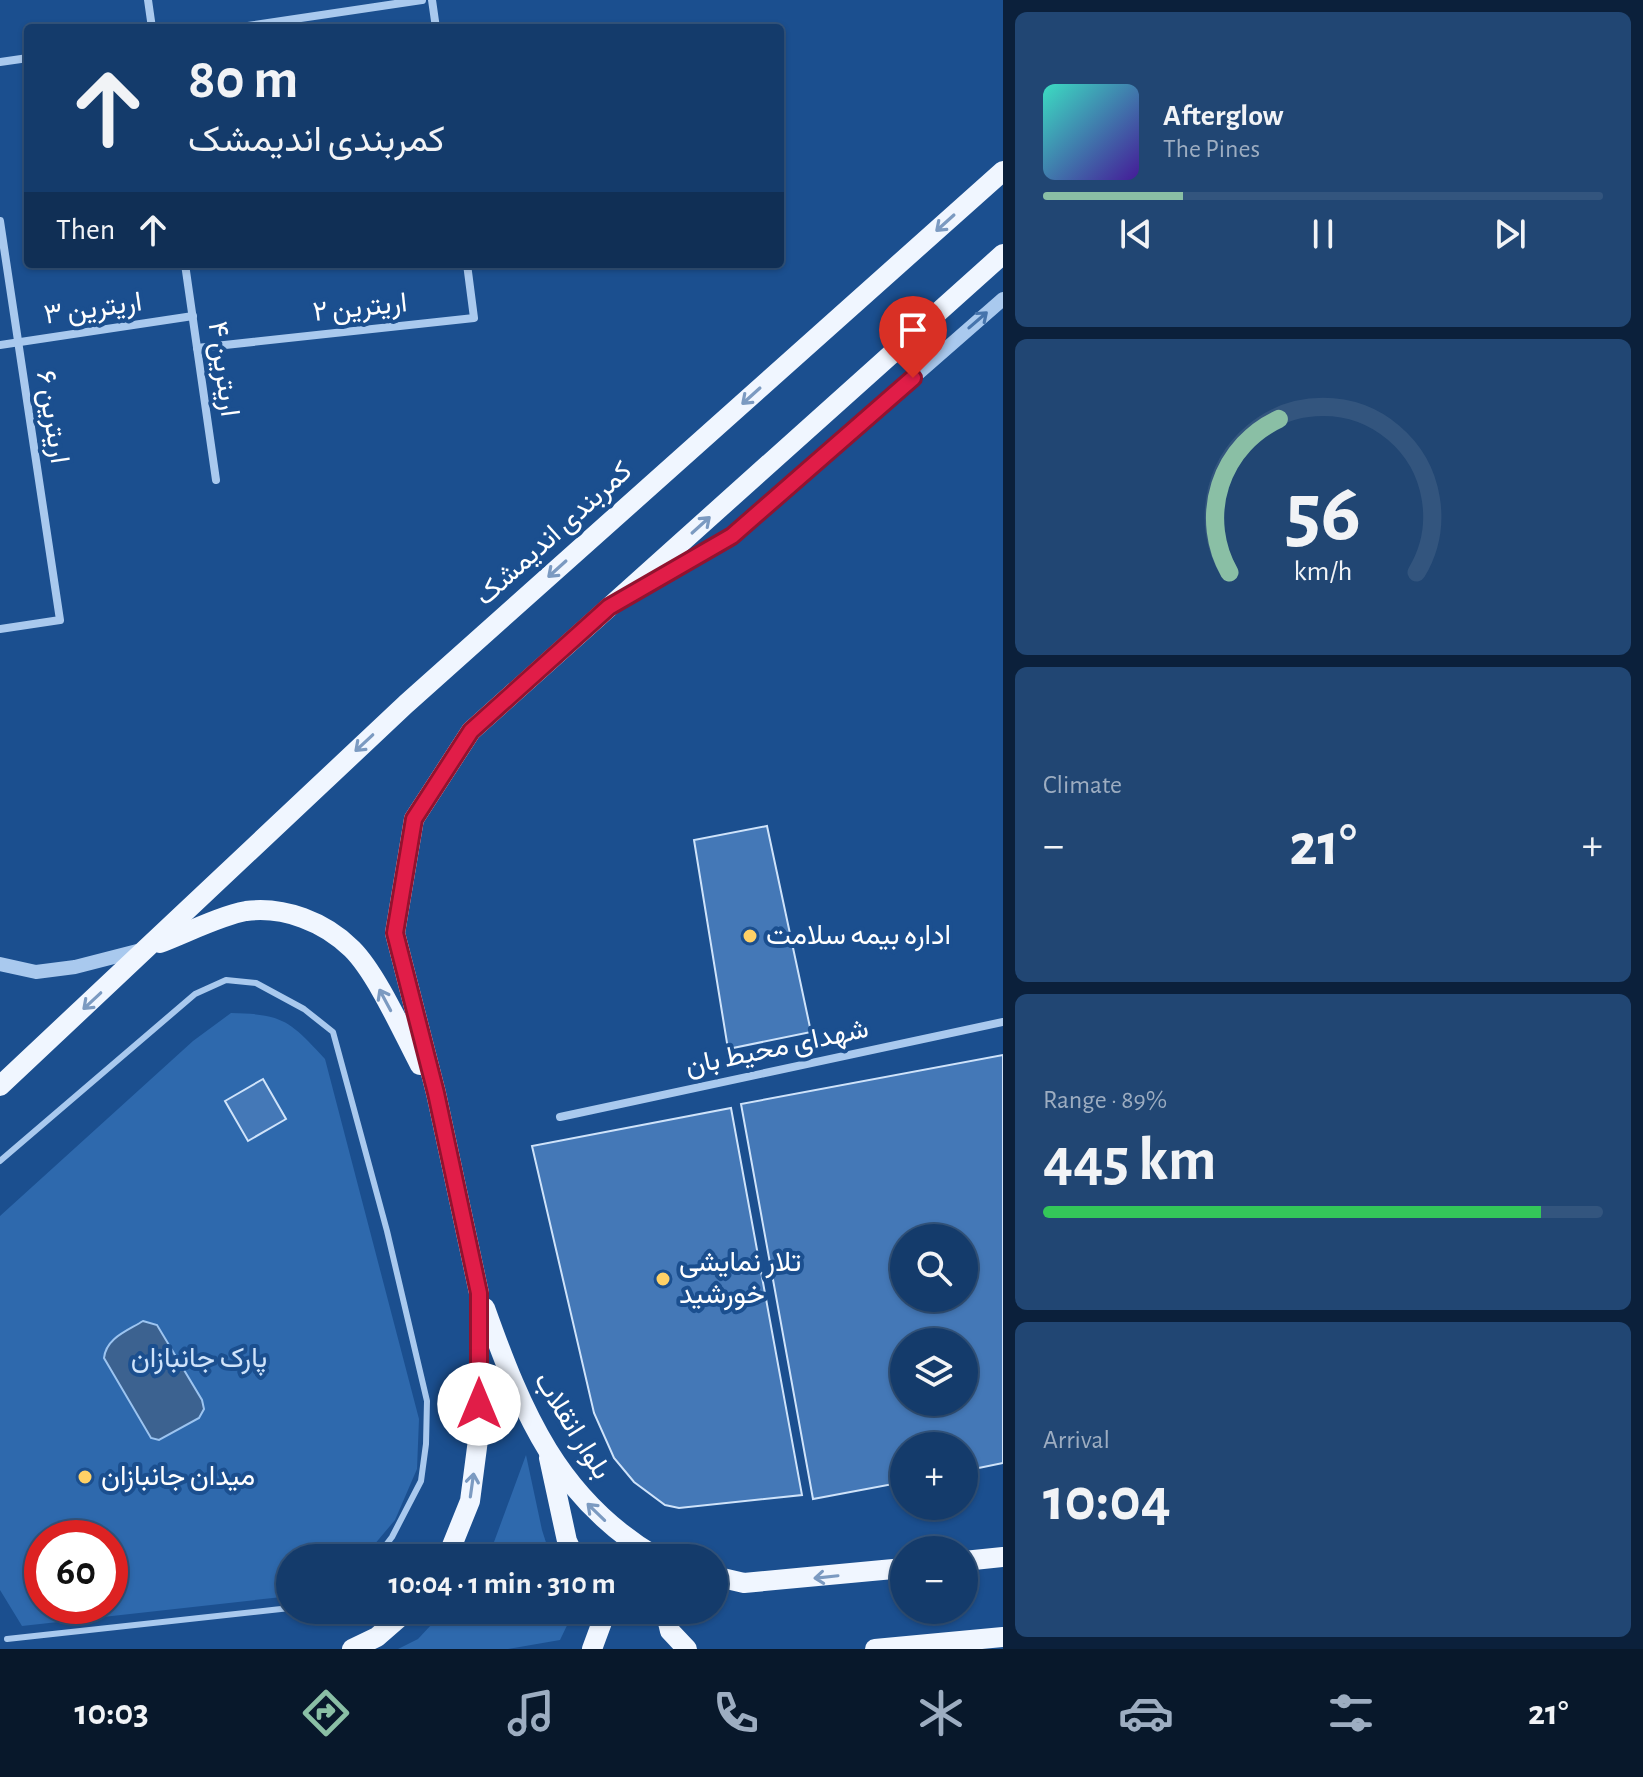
<!DOCTYPE html>
<meta charset="utf-8">
<style>
body{margin:0;font-family:"Alegreya Sans",Vazirmatn,sans-serif;background:#214673;color:#f1f3f6;height:100vh;display:flex;flex-direction:column;font-size:30px;white-space:nowrap}
*{box-sizing:border-box;margin:0}
p{font-size:26px;color:#9dadc1}
.icon{flex:none;width:44px;height:44px;fill:none;stroke:currentColor;stroke-width:2;stroke-linecap:round;stroke-linejoin:round}
.map{position:relative;flex:1;overflow:hidden}
.panel{display:flex;flex-direction:column;gap:12px;padding:12px;background:#0b203b;width:640px}
.panel>*{flex:none}
.banner{position:absolute;left:24px;top:24px;width:760px;height:244px;border-radius:8px;box-shadow:0 2px 6px #0004,0 0 0 2px #33557e;background:#143b6b;color:#f1f3f6;overflow:hidden}
.buttons{position:absolute;left:890px;top:1224px;display:grid;gap:16px}
.buttons a{display:grid;place-items:center;width:88px;height:88px;border-radius:50%;background:#143b6b;box-shadow:0 2px 6px #0004,0 0 0 2px #33557e;font-size:40px}
.speed{position:absolute;left:24px;top:1520px;display:flex;gap:16px;font-size:40px;font-weight:700;text-align:center}
.speed>*{display:grid;place-content:center;width:104px;height:104px;border-radius:50%;background:#143b6b;box-shadow:0 2px 6px #0004,0 0 0 2px #33557e;line-height:1}
.speed .limit{border:12px solid #d22;background:#fff;color:#111}
.pin{position:absolute;display:grid;place-items:center;width:68px;height:68px;color:#fff;margin:-82px -34px;border-radius:50% 50% 50% 0;rotate:-45deg;box-shadow:0 0 8px #0007}
.pin .icon{rotate:45deg}
.me{position:absolute;width:88px;margin:-44px;rotate:0deg;stroke-linejoin:round;filter:drop-shadow(0 0 6px #0008)}
.turn{display:flex;align-items:center;gap:28px;height:168px;padding:0 32px;font-size:36px}
.turn .icon{width:104px;height:104px;stroke-width:2.5}
.turn b{display:block;font-size:56px;line-height:68px}
.then{display:flex;align-items:center;height:76px;padding:0 32px;background:#0003;gap:16px;font-size:30px}
.big{font-size:60px;font-weight:700;line-height:1.1}
.panel .tile{flex:1;display:flex;flex-direction:column;justify-content:center;gap:12px;min-width:0;padding:0 28px;border-radius:12px;background:#214673}
.panel .dial{align-items:center;gap:0}
.dial svg{height:208px;overflow:visible;fill:none;stroke:#33557e;stroke-width:7;stroke-linecap:round;text-anchor:middle}
.dial text{fill:#f1f3f6;stroke:none}
.song{display:flex;align-items:center;gap:24px}
.cover{width:96px;height:96px;border-radius:12px;background:linear-gradient(135deg,hsl(170 70% 55%),hsl(260 70% 35%))}
.played{height:8px;border-radius:4px;background:linear-gradient(90deg,#8abfa5 25%,#33557e 25%)}
.keys{display:flex;justify-content:space-around;direction:ltr}
.heat{display:flex;justify-content:space-between;align-items:center;font-size:44px;direction:ltr}
.charge{height:12px;border-radius:6px;background:linear-gradient(90deg,#34c759 89%,#33557e 0)}
.trip{position:absolute;left:276px;top:1544px;width:452px;height:80px;border-radius:40px;background:#143b6b;box-shadow:0 2px 6px #0004,0 0 0 2px #33557e;font-weight:700;line-height:80px;text-align:center}
.tab-bar{display:flex;height:128px;justify-content:space-around;align-items:center;background:#08182b;color:#9dadc1}
.tab-bar .icon{width:56px;height:56px}
.tab-bar .active{color:#8abfa5}
.tab-bar b{font-size:36px;color:#f1f3f6}
main{display:flex;flex:1;min-height:0}
.map>svg:first-child{display:block}
.green{fill:#2e69ad;fill-rule:evenodd}
.water{fill:#3c6290;stroke:#9cc4f0;stroke-width:2}
.building{fill:#4478b7;stroke:#cfe3fa;stroke-width:2;fill-rule:evenodd}
.lines{fill:none;stroke-linecap:round;stroke-linejoin:round}
.service{stroke:#a9c9ee;stroke-width:6}
.minor{stroke:#a9c9ee;stroke-width:8}
.tertiary{stroke:#a9c9ee;stroke-width:14}
.primary{stroke:#f0f6ff;stroke-width:20}
.oneway{stroke:#7b9ac1}
.oneway2{stroke:#4674ac}
.route-casing{stroke:#92132f;stroke-width:20}
.route{stroke:#e11d48;stroke-width:14}
.poi-dot{fill:#ffd166;stroke:#1b4f8f;stroke-width:3}
.labels{text-anchor:middle;dominant-baseline:central;stroke-width:8;stroke-linejoin:round;paint-order:stroke}
.street-label{font-size:28px;fill:#fff;stroke:#1b4f8f}
.poi-label{font-size:28px;fill:#fff;stroke:#1b4f8f;text-anchor:start}
.park-label{font-size:28px;fill:#cfe3fa;stroke:#1b4f8f}
</style>
<main>
<div class="map">
<svg width="1003" height="1649" viewBox="0 0 1003 1649">
<rect width="100%" height="100%" fill="#1b4f8f"/>
<g class="green">
<path d="M 231,1013 C 283,1014 290,1021 325,1059 L 419,1419 L 417,1469 L 395,1520 L 363,1558 L 290,1558 L 290,1594 L 282,1597 L 22,1626 L 0,1590 L 0,1216 L 193,1041 ZM 42,1538 L 110,1538 L 110,1606 L 42,1606 Z"/>
<path d="M 526,1455 L 542,1530 L 551,1558 L 484,1558 L 494,1542 Z"/>
<path d="M 445,1610 L 573,1610 L 573,1613 L 560,1640 L 508,1649 L 398,1649 L 418,1639 Z"/>
</g>
<path class="water" d="M 143,1321 L 157,1325 L 202,1400 L 204,1409 L 199,1418 L 159,1440 L 151,1438 L 104,1358 C 106,1338 127,1331 143,1321 Z"/>
<g class="building">
<path d="M 767,826 L 811,1032 L 728,1049 L 694,840 Z"/>
<path d="M 1003,1055 L 1003,1463 L 964,1471 L 964,1446 L 904,1446 L 904,1482 L 813,1499 L 741,1104 ZM 904,1238 L 964,1238 L 964,1298 L 904,1298 ZM 904,1342 L 964,1342 L 964,1402 L 904,1402 Z"/>
<path d="M 263,1079 L 286,1119 L 248,1141 L 225,1101 Z"/>
<path d="M 731,1108 L 802,1495 L 679,1508 L 665,1505 L 634,1482 L 614,1458 L 594,1413 L 532,1146 Z"/>
</g>
<g class="lines">
<g class="service">
<path d="M 0,1161 L 195,994 L 226,980 L 256,983 L 304,1009 L 333,1032 L 387,1231 L 427,1401 L 426,1444 L 421,1481 L 392,1537 L 376,1558"/>
<path d="M 7,1639 L 290,1608"/>
</g>
<g class="minor">
<path d="M 148,0 L 152,28"/>
<path d="M 432,0 L 436,28"/>
<path d="M 234,28 L 422,0"/>
<path d="M 0,62 L 28,58"/>
<path d="M 0,221 L 60,620 L 0,629"/>
<path d="M 185,264 L 216,480"/>
<path d="M 0,345 L 193,316"/>
<path d="M 197,348 L 474,318 L 467,264"/>
<path d="M 560,1117 L 1003,1022"/>
</g>
<g class="tertiary">
<path d="M 637,591 L 732,536 L 1003,299"/>
<path d="M 0,964 L 36,972 L 75,967 L 145,949"/>
</g>
<g class="primary">
<path d="M 160,943 C 184,934 222,915 246,911 C 284,906 325,922 352,949 C 377,974 403,1033 420,1065"/>
<path d="M 0,1086 L 406,704 L 1003,171"/>
<path d="M 485,1308 C 522,1412 558,1500 658,1558"/>
<path d="M 549,1458 L 567,1541 L 575,1558"/>
<path d="M 447,1558 L 470,1501 L 479,1432 L 479,1293 L 436,1093 L 395,933 L 414,819 L 471,731 L 1003,254"/>
<path d="M 964,1561 L 1003,1557"/>
<path d="M 714,1576 L 744,1583 L 904,1568"/>
<path d="M 665,1610 L 670,1631 L 687,1649"/>
<path d="M 352,1649 L 377,1637 L 408,1610"/>
<path d="M 592,1649 L 602,1622 L 600,1610"/>
<path d="M 875,1649 L 1003,1637"/>
</g>
</g>
<defs><path id="oneway-shaft" d="M-6 0H5M1.5-3L5.5 0L1.5 3" fill="none" stroke-width="1.6" stroke-linecap="round" stroke-linejoin="round" transform="scale(2)"/></defs>
<g class="oneway">
<use href="#oneway-shaft" transform="translate(945 223) rotate(138)"/>
<use href="#oneway-shaft" transform="translate(751 396) rotate(138)"/>
<use href="#oneway-shaft" transform="translate(701 525) rotate(-42)"/>
<use href="#oneway-shaft" transform="translate(557 569) rotate(138)"/>
<use href="#oneway-shaft" transform="translate(364 743) rotate(137)"/>
<use href="#oneway-shaft" transform="translate(385 1000) rotate(-118)"/>
<use href="#oneway-shaft" transform="translate(92 1001) rotate(137)"/>
<use href="#oneway-shaft" transform="translate(472 1485) rotate(-82)"/>
<use href="#oneway-shaft" transform="translate(596 1512) rotate(-136)"/>
<use href="#oneway-shaft" transform="translate(826 1577) rotate(174)"/>
</g>
<use class="oneway2" href="#oneway-shaft" transform="translate(978 320) rotate(-41)"/>
<g class="lines">
<defs>
<path id="route" d="M 479,1404 L 479,1293 L 436,1093 L 395,933 L 414,819 L 471,731 L 609,607 L 732,536 L 913,378"/>
</defs>
<use href="#route" class="route-casing"/>
<use href="#route" class="route"/>
</g>
<g class="poi-dot">
<circle cx="750" cy="936" r="8"/>
<circle cx="663" cy="1279" r="8"/>
<circle cx="85" cy="1477" r="8"/>
</g>
<g class="labels">
<g class="street-label">
<text transform="translate(360 308) rotate(-6)">اریترین ۲</text>
<text transform="translate(93 309) rotate(-8)">اریترین ۳</text>
<text transform="translate(223 369) rotate(82)">اریترین ۴</text>
<text transform="translate(52 417) rotate(81)">اریترین ۶</text>
<text transform="translate(554 534) rotate(-42)">کمربندی اندیمشک</text>
<text transform="translate(777 1048) rotate(-12)">شهدای محیط بان</text>
<text transform="translate(572 1426) rotate(58)">بلوار انقلاب</text>
</g>
<g class="poi-label">
<text x="766" y="936">اداره بیمه سلامت</text>
<text x="679" y="1263">تلار نمایشی<tspan x="679" dy="32">خورشید</tspan></text>
<text x="101" y="1477">میدان جانبازان</text>
</g>
<g class="park-label">
<text x="199" y="1359">پارک جانبازان</text>
</g>
</g>
</svg>
<div class="buttons">
<a><svg class="icon" aria-label="search" viewBox="0 0 24 24"><circle cx="10" cy="10" r="6"/><path d="M15 15l6 6"/></svg></a>
<a><svg class="icon" aria-label="layers" viewBox="0 0 24 24"><path d="M12 4l9 5-9 5-9-5zM3 14l9 5 9-5"/></svg></a>
<a>+</a>
<a>−</a>
</div>
<div class="speed"><div class="limit">60</div></div>
<div class="pin" style="left:913px;top:378px;background:#d93025"><svg class="icon" aria-label="arrive" viewBox="0 0 24 24"><path d="M6 21V4h12l-3 4 3 4H6"/></svg></div>
<svg class="me" style="left:479px;top:1404px" viewBox="-20 -20 40 40"><circle r="19" fill="#fff"/><path d="M0-13L10 11 0 6-10 11z" fill="#e11d48"/></svg>
<div class="trip">10:04 · 1 min · 310 m</div>
<div class="banner">
<div class="turn"><svg class="icon" aria-label="ahead" viewBox="0 0 24 24"><path d="M12 20V5M6 11l6-6 6 6"/></svg><div><b>80 m</b>کمربندی اندیمشک</div></div>
<div class="then">Then<svg class="icon" aria-label="ahead" viewBox="0 0 24 24"><path d="M12 20V5M6 11l6-6 6 6"/></svg></div>
</div>
</div>
<section class="panel">
<div class="tile">
<div class="song"><i class="cover"></i><div><b>Afterglow</b><p>The Pines</p></div></div>
<div class="played"></div>
<div class="keys"><svg class="icon" aria-label="previous" viewBox="0 0 24 24"><path d="M18 5L8 12l10 7zM5 5v14"/></svg><svg class="icon" aria-label="pause" viewBox="0 0 24 24"><path d="M8 5v14M16 5v14"/></svg><svg class="icon" aria-label="next" viewBox="0 0 24 24"><path d="M6 5l10 7-10 7zM19 5v14"/></svg></div>
</div>
<div class="tile dial"><svg viewBox="0 0 100 80">
<path d="M14 69A42 42 0 1 1 86 69"/>
<path d="M14 69A42 42 0 0 1 33 10" stroke="#8abfa5"/>
<text x="50" y="56" font-size="32" font-weight="700">56</text>
<text x="50" y="72" font-size="11">km/h</text>
</svg></div>
<div class="tile"><p>Climate</p>
<div class="heat"><a>−</a><b class="big">21°</b><a>+</a></div>
</div>
<div class="tile"><p>Range · 89%</p><b class="big">445 km</b><div class="charge"></div></div>
<div class="tile"><p>Arrival</p><b class="big">10:04</b></div>
</section>
</main>
<nav class="tab-bar">
<b>10:03</b>
<svg class="icon active" aria-label="directions" viewBox="0 0 24 24"><path d="M12 3l9 9-9 9-9-9zM9 14v-3h6M13 9l2 2-2 2"/></svg>
<svg class="icon" aria-label="music" viewBox="0 0 24 24"><path d="M9 18V5l10-2v13"/><circle cx="6" cy="18" r="3"/><circle cx="16" cy="16" r="3"/></svg>
<svg class="icon" aria-label="phone" viewBox="0 0 24 24"><path d="M5 4h4l2 5-3 2q2 4 5 5l2-3 5 2v4C11 20 4 13 5 4z"/></svg>
<svg class="icon" aria-label="climate" viewBox="0 0 24 24"><path d="M12 3v18M4 7l16 10M4 17L20 7"/></svg>
<svg class="icon" aria-label="car" viewBox="0 0 24 24"><path d="M5 17H2v-5l4-1 3-4h7l3 4 3 1v5h-3M9 17h6M6 11h13"/><circle cx="7" cy="17" r="2"/><circle cx="17" cy="17" r="2"/></svg>
<svg class="icon" aria-label="filters" viewBox="0 0 24 24"><path d="M4 7h16M4 17h16"/><circle cx="9" cy="7" r="2"/><circle cx="15" cy="17" r="2"/></svg>
<b>21°</b>
</nav>
